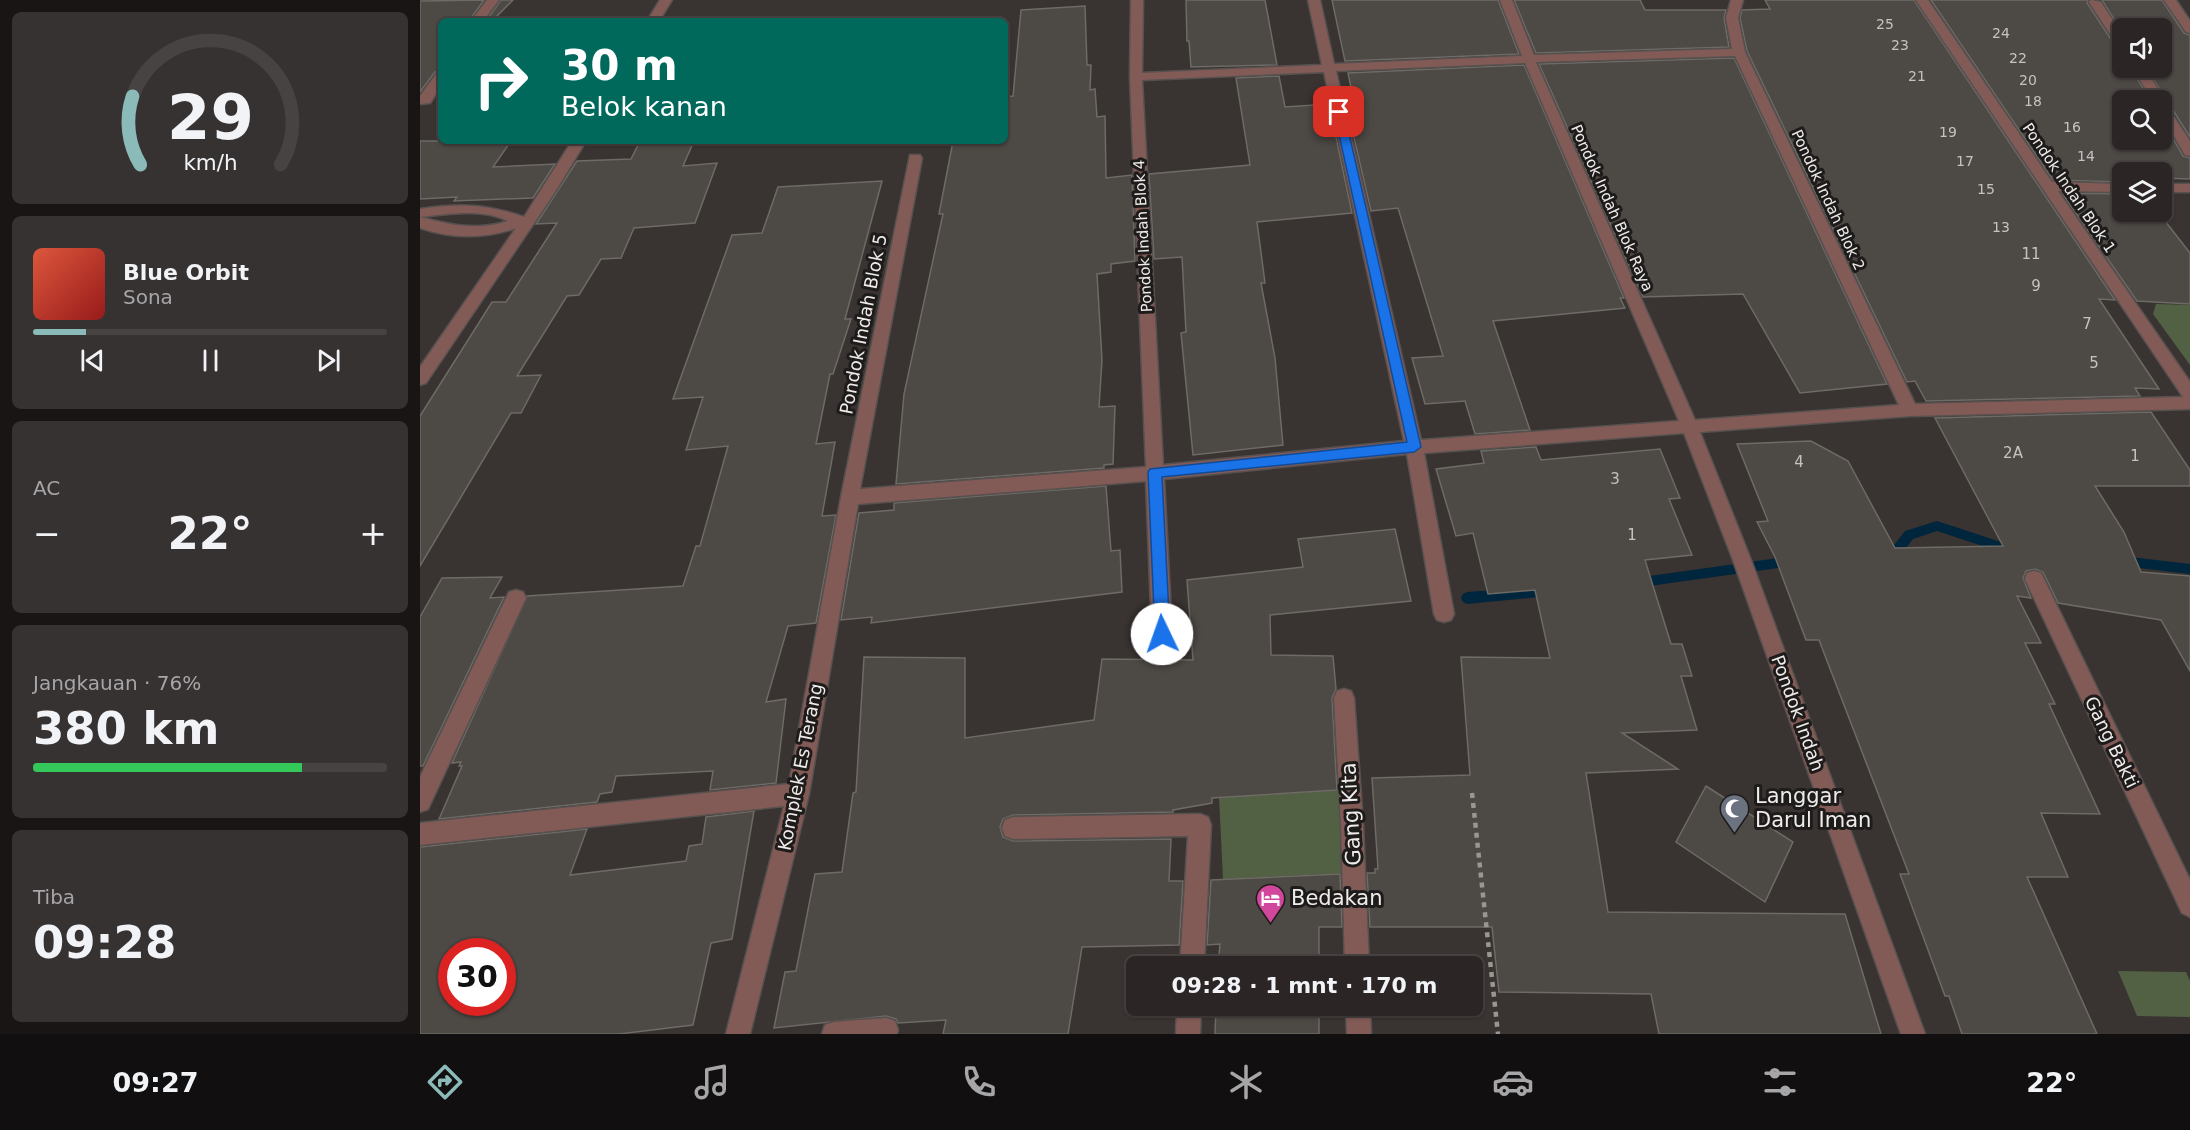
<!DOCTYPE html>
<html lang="id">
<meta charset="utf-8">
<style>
body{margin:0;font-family:"DejaVu Sans",sans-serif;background:#373232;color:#f1f3f6;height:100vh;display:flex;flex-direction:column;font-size:22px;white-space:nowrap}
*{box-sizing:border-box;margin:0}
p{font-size:20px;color:#a6a5a7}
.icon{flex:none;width:33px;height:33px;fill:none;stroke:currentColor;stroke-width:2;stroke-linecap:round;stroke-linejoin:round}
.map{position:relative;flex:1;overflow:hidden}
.panel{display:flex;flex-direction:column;gap:12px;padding:12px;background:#181514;width:420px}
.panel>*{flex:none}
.guide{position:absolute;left:18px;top:18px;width:570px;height:126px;border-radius:9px;box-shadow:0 2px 4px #0004,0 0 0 2px #474342;background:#00695c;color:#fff;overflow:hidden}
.tools{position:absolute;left:1692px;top:18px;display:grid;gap:12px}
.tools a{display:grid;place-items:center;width:60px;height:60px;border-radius:9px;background:#2b2625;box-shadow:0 2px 4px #0004,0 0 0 2px #474342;font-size:30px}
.speed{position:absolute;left:18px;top:938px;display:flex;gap:12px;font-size:30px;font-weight:700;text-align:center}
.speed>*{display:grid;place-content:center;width:78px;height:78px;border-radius:50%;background:#2b2625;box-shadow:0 2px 4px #0004,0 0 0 2px #474342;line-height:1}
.speed .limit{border:9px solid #d22;background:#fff;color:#111}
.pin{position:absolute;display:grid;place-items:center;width:51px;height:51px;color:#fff;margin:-26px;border-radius:12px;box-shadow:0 3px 9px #0006}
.me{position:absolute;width:66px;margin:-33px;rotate:357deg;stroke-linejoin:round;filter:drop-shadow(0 0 4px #0008)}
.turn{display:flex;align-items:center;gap:21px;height:126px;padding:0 24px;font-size:27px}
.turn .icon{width:78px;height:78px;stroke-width:2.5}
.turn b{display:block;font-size:42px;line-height:51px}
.big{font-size:45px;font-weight:600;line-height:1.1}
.panel .tile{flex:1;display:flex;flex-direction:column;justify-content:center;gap:9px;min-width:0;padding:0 21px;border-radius:9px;background:#373232}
.panel .dial{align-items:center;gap:0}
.dial svg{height:156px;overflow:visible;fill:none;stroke:#474342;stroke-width:7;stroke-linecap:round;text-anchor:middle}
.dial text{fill:#f1f3f6;stroke:none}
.song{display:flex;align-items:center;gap:18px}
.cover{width:72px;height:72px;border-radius:9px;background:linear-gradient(135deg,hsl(10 70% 55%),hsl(0 70% 35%))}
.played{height:6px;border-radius:3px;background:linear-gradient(90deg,#8bbbb9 15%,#474342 15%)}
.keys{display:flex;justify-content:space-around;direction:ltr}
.heat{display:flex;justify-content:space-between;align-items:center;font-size:33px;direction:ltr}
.charge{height:9px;border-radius:4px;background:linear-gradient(90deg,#34c759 76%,#474342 0)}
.trip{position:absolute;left:706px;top:956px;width:357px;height:60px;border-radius:9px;background:#2b2625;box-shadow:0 2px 4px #0004,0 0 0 2px #474342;font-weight:600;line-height:60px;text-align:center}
.dock{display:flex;height:96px;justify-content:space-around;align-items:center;background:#110f0f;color:#a6a5a7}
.dock .icon{width:42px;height:42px}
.dock .current{color:#8bbbb9}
.dock b{font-size:27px;color:#f1f3f6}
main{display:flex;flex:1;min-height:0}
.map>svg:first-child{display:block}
.green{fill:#526143}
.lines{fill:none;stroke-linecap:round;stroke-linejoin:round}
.stream{fill:#00263d;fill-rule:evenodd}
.building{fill:#4d4945;stroke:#6e6a65;stroke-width:1.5;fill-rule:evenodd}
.minor-casing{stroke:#56504f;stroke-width:3}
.path{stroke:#9a9694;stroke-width:4.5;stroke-dasharray:5 5;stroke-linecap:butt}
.minor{fill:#835b56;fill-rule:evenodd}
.route{fill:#1a73e8;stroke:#114b97;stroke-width:1.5}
.labels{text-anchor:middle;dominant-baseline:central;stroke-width:6;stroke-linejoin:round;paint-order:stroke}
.far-number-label{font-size:14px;fill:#c6c2c1}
.far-street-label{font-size:15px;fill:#efebea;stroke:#1e1c1b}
.number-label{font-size:15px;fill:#c6c2c1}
.street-label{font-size:18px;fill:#efebea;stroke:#1e1c1b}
.near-poi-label{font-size:21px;fill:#efebea;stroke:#1e1c1b;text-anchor:start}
.near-street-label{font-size:21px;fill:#efebea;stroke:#1e1c1b}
</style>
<main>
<section class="panel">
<div class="tile dial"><svg viewBox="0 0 100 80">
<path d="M14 69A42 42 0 1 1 86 69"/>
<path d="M14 69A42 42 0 0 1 10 34" stroke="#8bbbb9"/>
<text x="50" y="56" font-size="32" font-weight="700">29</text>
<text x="50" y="72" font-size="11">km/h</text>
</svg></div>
<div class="tile">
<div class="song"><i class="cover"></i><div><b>Blue Orbit</b><p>Sona</p></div></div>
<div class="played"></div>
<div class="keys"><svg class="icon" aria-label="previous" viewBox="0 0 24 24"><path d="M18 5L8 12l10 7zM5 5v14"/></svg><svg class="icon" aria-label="pause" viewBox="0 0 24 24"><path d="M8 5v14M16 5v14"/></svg><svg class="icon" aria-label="next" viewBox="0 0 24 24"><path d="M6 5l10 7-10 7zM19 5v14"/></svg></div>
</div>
<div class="tile"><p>AC</p>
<div class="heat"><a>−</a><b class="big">22°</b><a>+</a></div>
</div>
<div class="tile"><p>Jangkauan · 76%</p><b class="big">380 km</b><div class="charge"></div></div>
<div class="tile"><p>Tiba</p><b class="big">09:28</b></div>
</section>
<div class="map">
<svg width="1770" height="1034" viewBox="0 0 1770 1034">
<rect width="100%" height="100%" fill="#393331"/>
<g class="green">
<path d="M 1736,304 L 1770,305 L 1770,365 L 1733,314 Z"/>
<path d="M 837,711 L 841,795 L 924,790 L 927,873 L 803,879 L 795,715 Z"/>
<path d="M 1698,971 L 1766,972 L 1770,981 L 1770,1017 L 1717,1016 Z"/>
</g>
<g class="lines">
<g class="stream">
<path d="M 1517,521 L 1584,543 L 1599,545 L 1601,549 L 1599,553 L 1584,553 L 1517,531 L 1493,539 L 1478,558 L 1469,560 L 1465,559 L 1463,555 L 1465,551 L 1470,550 L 1485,531 Z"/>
<path d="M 1373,556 L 1377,557 L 1379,561 L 1377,565 L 1373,566 L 1215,588 L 1211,587 L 1209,583 L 1211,579 L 1215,578 Z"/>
<path d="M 1702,556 L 1770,564 L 1770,574 L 1702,566 L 1698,565 L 1696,561 L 1698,557 Z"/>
<path d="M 1129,586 L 1133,587 L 1135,591 L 1133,595 L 1129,596 L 1047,604 L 1043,602 L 1041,598 L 1043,594 L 1047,592 Z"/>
</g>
</g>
<g class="building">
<path d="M 64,0 L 49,21 L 21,21 L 21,70 L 15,72 L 0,92 L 0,1 Z"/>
<path d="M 81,0 L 93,0 L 72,21 L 66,21 Z"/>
<path d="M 766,0 L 845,0 L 857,65 L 771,67 L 769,41 L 767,41 Z"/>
<path d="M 912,0 L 1078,0 L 1099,54 L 925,61 Z"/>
<path d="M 1094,0 L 1220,0 L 1225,10 L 1306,10 L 1304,18 L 1309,47 L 1116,53 Z"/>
<path d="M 1345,0 L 1494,0 L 1695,300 L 1679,299 L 1739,389 L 1715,388 L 1720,396 L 1506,401 L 1495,381 L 1487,382 L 1327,51 L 1320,18 L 1322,10 L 1350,9 Z"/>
<path d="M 1511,0 L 1668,0 L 1667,3 L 1694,44 L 1702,48 L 1702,68 L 1710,68 L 1731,100 L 1702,100 L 1702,140 L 1742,140 L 1742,119 L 1763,156 L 1770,158 L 1770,179 L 1742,178 L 1742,172 L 1702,172 L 1702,182 L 1633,180 Z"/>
<path d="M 1682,0 L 1742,0 L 1764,33 L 1770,35 L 1770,137 L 1726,68 L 1742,68 L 1742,28 L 1702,28 L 1702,32 Z"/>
<path d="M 665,6 L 667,65 L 671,65 L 670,90 L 675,89 L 677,117 L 685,116 L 686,178 L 712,175 L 715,261 L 691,264 L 691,272 L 677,274 L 682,360 L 679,407 L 695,406 L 693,464 L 684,465 L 684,468 L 476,484 L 484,394 L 523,214 L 519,214 L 533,141 L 585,141 L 585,97 L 593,96 L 601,10 Z"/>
<path d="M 1314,58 L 1467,384 L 1380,393 L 1323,294 L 1223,297 L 1119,64 Z"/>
<path d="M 1104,65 L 1204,298 L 1200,298 L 1205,308 L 1073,321 L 1110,430 L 1055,434 L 1045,401 L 1005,404 L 992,358 L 1023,356 L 978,208 L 951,211 L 926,103 L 934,102 L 928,73 Z"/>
<path d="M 859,76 L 865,107 L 909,104 L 932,213 L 837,222 L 845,283 L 841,283 L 855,358 L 863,445 L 773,455 L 761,333 L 766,332 L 762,257 L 734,259 L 729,174 L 830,165 L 816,78 Z"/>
<path d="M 0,141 L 91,141 L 73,167 L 135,164 L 113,198 L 34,201 L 37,197 L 0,199 Z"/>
<path d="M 220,141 L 274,141 L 263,166 L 297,163 L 275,223 L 214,228 L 201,258 L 181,259 L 159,295 L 147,296 L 97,376 L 121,375 L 101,413 L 91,413 L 0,566 L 0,416 L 72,302 L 86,302 L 137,223 L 116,224 L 155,164 L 157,161 L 211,159 Z"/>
<path d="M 462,181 L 425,319 L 431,319 L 413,374 L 410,374 L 396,444 L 415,442 L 402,516 L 416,515 L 396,623 L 368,626 L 346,702 L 366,699 L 356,783 L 290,790 L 293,771 L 196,776 L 192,792 L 180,794 L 177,802 L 19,819 L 42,766 L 39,766 L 41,762 L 32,763 L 107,596 L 263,586 L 276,546 L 280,546 L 308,446 L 266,450 L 283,397 L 253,399 L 312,235 L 342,233 L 358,187 Z"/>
<path d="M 1642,193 L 1702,194 L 1702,212 L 1738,212 L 1770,253 L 1770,304 L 1717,301 Z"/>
<path d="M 1731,412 L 1770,470 L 1770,486 L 1675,486 L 1704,532 L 1721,572 L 1770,576 L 1770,671 L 1741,620 L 1638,603 L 1623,572 L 1615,569 L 1606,571 L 1603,578 L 1611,598 L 1597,596 L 1621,643 L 1605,643 L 1635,704 L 1629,704 L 1680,814 L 1621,813 L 1648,877 L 1607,877 L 1677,1034 L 1542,1034 L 1529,996 L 1525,996 L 1480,874 L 1489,874 L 1399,640 L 1386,640 L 1355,557 L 1337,522 L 1348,521 L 1317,444 L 1391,441 L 1428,461 L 1475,548 L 1583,546 L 1515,418 Z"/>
<path d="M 1116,447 L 1121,460 L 1240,449 L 1260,498 L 1249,499 L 1272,555 L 1225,560 L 1251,644 L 1262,644 L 1272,676 L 1261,676 L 1277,730 L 1202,733 L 1258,769 L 1166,773 L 1188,912 L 1425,914 L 1461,1034 L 1239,1034 L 1231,994 L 1079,992 L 1072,927 L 950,927 L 947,873 L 955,873 L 955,869 L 958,869 L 952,778 L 1050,775 L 1041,657 L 1130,658 L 1115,590 L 1068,594 L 1053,533 L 1036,536 L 1016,469 L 1064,463 L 1061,451 Z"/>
<path d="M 686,486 L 691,551 L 700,550 L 702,592 L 451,623 L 452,617 L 421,620 L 439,513 L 474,510 L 474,503 Z"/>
<path d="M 975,529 L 991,601 L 850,615 L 851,655 L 913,656 L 916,689 L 912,698 L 917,790 L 792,798 L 792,803 L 753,810 L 753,812 L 593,815 L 583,819 L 580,827 L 583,837 L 593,841 L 751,839 L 749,881 L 763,881 L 759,945 L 662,947 L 648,1034 L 523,1034 L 526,1020 L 478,1023 L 476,1019 L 466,1016 L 354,1028 L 365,972 L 376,971 L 395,874 L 422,872 L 433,793 L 436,792 L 444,657 L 545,658 L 545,738 L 674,720 L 682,659 L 773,660 L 767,580 L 883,567 L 878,539 Z"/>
<path d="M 82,577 L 70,598 L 84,597 L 3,766 L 0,766 L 0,617 L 22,578 Z"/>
<path d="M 1286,786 L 1373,842 L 1345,902 L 1256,842 Z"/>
<path d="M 334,811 L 312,939 L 291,943 L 273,1025 L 199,1034 L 0,1034 L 0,847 L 167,829 L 150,875 L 266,861 L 269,846 L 282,844 L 286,817 ZM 32,951 L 82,951 L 82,1002 L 32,1002 Z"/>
<path d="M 920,874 L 922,927 L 899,927 L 899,966 L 798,966 L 800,944 L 787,945 L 791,880 Z"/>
<path d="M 796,1005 L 899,1005 L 899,1034 L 795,1034 Z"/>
</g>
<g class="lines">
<defs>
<g id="minor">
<path d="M 67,0 L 79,0 L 63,21 L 51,21 Z"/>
<path d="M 240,0 L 252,0 L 239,21 L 227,21 Z"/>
<path d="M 711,0 L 723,0 L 722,73 L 902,65 L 888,0 L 900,0 L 914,64 L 1102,56 L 1080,0 L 1092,0 L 1114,55 L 1312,49 L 1306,18 L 1311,0 L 1323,0 L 1318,18 L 1325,52 L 1495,404 L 1763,397 L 1496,0 L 1508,0 L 1632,182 L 1702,184 L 1702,192 L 1638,191 L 1770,382 L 1770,409 L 1490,416 L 1280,432 L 1331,560 L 1505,1034 L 1481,1034 L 1313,560 L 1264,433 L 1004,453 L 1034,614 L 1031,620 L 1024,622 L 1017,620 L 1014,614 L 987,454 L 744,479 L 752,634 L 749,640 L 742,643 L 735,640 L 732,634 L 726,481 L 438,504 L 389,794 L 330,1034 L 306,1034 L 364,806 L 0,845 L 0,823 L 369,784 L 421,497 L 490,155 L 500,155 L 502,158 L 440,489 L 726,467 L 710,77 ZM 1315,56 L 1479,405 L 1275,420 L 1116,62 ZM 1105,63 L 1259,421 L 1001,440 L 916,71 ZM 904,72 L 984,441 L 743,465 L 722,80 Z"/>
<path d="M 1671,0 L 1681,2 L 1702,35 L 1702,46 L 1696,43 L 1669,2 Z"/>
<path d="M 1744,0 L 1756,0 L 1770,21 L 1770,33 L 1766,32 Z"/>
<path d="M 1712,68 L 1724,68 L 1745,100 L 1744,102 L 1770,141 L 1770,156 L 1765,155 L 1742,115 L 1742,100 L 1733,100 Z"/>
<path d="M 21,72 C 21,85 18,92 10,103 L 0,104 L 0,96 L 17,73 Z"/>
<path d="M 152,141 L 166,141 L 135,192 L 6,383 L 0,385 L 0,367 L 96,228 C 66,239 31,239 0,228 L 0,217 C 30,225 58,231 88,221 C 63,208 27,214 0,217 L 0,209 C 39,203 67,204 104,217 Z"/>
<rect x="1742" y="184" width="28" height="8"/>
<path d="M 1614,571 L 1621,573 L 1770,880 L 1770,917 L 1762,913 L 1605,579 L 1607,573 Z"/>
<path d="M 96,590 L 103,592 L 106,598 L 8,809 L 0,812 L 0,777 L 89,592 Z"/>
<path d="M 924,689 L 931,691 L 934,698 L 943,825 L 949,966 L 925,966 L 921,825 L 914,698 L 917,691 Z"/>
<path d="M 780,814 L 788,817 L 791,825 L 784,966 L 760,966 L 768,836 L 593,839 L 585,836 L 582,828 L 585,820 L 593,817 Z"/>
<path d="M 757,1005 L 781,1005 L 780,1034 L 756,1034 Z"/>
<path d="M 926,1005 L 950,1005 L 951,1034 L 927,1034 Z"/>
<path d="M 466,1018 L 475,1021 L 478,1030 L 477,1034 L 402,1034 L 405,1025 L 414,1022 Z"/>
</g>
</defs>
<use href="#minor" class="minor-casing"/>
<path class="path" d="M 1052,793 L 1078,1034"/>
<use href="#minor" class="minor"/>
</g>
<path class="route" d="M 916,110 L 924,112 L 1001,447 L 994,452 L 742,477 L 750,634 L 747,638 L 742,640 L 737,638 L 735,634 L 728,472 L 730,469 L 987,442 L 914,112 Z"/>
<defs>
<symbol id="mosque-pin" viewBox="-11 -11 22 30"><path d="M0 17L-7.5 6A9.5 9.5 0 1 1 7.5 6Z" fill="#6b7280" stroke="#1e1c1b"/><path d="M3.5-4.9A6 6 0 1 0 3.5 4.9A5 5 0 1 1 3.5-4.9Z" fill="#fff"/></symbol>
<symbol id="hotel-pin" viewBox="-11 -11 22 30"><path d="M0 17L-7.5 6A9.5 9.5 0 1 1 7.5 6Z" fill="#d1479c" stroke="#1e1c1b"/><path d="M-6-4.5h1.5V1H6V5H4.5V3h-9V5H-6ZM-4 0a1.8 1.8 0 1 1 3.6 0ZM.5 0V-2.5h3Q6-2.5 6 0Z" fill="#fff"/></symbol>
</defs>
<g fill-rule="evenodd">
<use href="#mosque-pin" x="1298" y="792" width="33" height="45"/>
<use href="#hotel-pin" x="834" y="882" width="33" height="45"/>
</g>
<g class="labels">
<g class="far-number-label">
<text x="1465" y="24">25</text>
<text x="1581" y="33">24</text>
<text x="1480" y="45">23</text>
<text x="1598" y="58">22</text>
<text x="1497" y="76">21</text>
<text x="1608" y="80">20</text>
<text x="1613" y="101">18</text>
<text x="1652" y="127">16</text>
<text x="1528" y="132">19</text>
<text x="1666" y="156">14</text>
<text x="1545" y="161">17</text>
<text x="1566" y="189">15</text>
<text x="1581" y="227">13</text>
</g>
<g class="far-street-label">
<text transform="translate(1649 188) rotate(56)">Pondok Indah Blok 1</text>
<text transform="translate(1408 200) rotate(65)">Pondok Indah Blok 2</text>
<text transform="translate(1192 208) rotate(66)">Pondok Indah Blok Raya</text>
<text transform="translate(723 236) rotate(-93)">Pondok Indah Blok 4</text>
</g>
<g class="number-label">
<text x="1611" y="254">11</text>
<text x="1616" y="286">9</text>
<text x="1667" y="324">7</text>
<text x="1674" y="363">5</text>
<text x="1593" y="453">2A</text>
<text x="1715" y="456">1</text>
<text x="1379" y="462">4</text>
<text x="1195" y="479">3</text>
<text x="1212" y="535">1</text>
</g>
<g class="street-label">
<text transform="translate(443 324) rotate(-79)">Pondok Indah Blok 5</text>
<text transform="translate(1378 713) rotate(70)">Pondok Indah</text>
<text transform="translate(1692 742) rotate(64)">Gang Bakti</text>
<text transform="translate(380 767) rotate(-79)">Komplek Es Terang</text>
</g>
<g class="near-poi-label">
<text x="1335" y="796">Langgar<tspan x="1335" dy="24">Darul Iman</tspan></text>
<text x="871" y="898">Bedakan</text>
</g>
<g class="near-street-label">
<text transform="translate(931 814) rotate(-93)">Gang Kita</text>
</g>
</g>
</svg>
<div class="tools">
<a><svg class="icon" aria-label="sound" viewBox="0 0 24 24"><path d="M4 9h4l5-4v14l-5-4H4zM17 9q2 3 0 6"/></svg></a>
<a><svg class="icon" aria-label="search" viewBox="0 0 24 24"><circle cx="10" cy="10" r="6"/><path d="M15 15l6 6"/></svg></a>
<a><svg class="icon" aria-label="layers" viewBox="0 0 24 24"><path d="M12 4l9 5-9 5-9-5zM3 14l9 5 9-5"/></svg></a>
</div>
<div class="speed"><div class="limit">30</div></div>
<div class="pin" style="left:919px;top:112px;background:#d93025"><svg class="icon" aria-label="arrive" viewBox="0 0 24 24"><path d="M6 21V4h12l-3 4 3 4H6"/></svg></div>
<svg class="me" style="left:742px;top:634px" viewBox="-20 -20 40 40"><circle r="19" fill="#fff"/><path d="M0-13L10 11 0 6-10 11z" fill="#1a73e8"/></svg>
<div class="trip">09:28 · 1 mnt · 170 m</div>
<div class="guide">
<div class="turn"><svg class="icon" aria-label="right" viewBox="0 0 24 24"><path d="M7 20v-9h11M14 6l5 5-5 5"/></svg><div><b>30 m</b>Belok kanan</div></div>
</div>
</div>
</main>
<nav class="dock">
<b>09:27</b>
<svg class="icon current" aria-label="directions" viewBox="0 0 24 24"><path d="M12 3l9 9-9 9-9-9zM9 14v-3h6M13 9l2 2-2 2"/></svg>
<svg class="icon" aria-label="music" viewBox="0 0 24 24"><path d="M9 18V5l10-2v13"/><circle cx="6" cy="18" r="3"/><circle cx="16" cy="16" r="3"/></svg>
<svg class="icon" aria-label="phone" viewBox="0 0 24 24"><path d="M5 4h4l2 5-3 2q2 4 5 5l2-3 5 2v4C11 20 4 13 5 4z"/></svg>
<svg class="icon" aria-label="climate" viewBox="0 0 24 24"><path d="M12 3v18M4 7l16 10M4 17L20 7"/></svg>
<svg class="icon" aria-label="car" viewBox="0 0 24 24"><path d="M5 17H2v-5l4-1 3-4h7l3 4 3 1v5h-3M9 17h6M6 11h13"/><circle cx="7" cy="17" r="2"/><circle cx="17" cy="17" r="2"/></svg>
<svg class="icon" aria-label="filters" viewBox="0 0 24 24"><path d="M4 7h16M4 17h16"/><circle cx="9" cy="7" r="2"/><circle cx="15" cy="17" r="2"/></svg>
<b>22°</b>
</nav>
